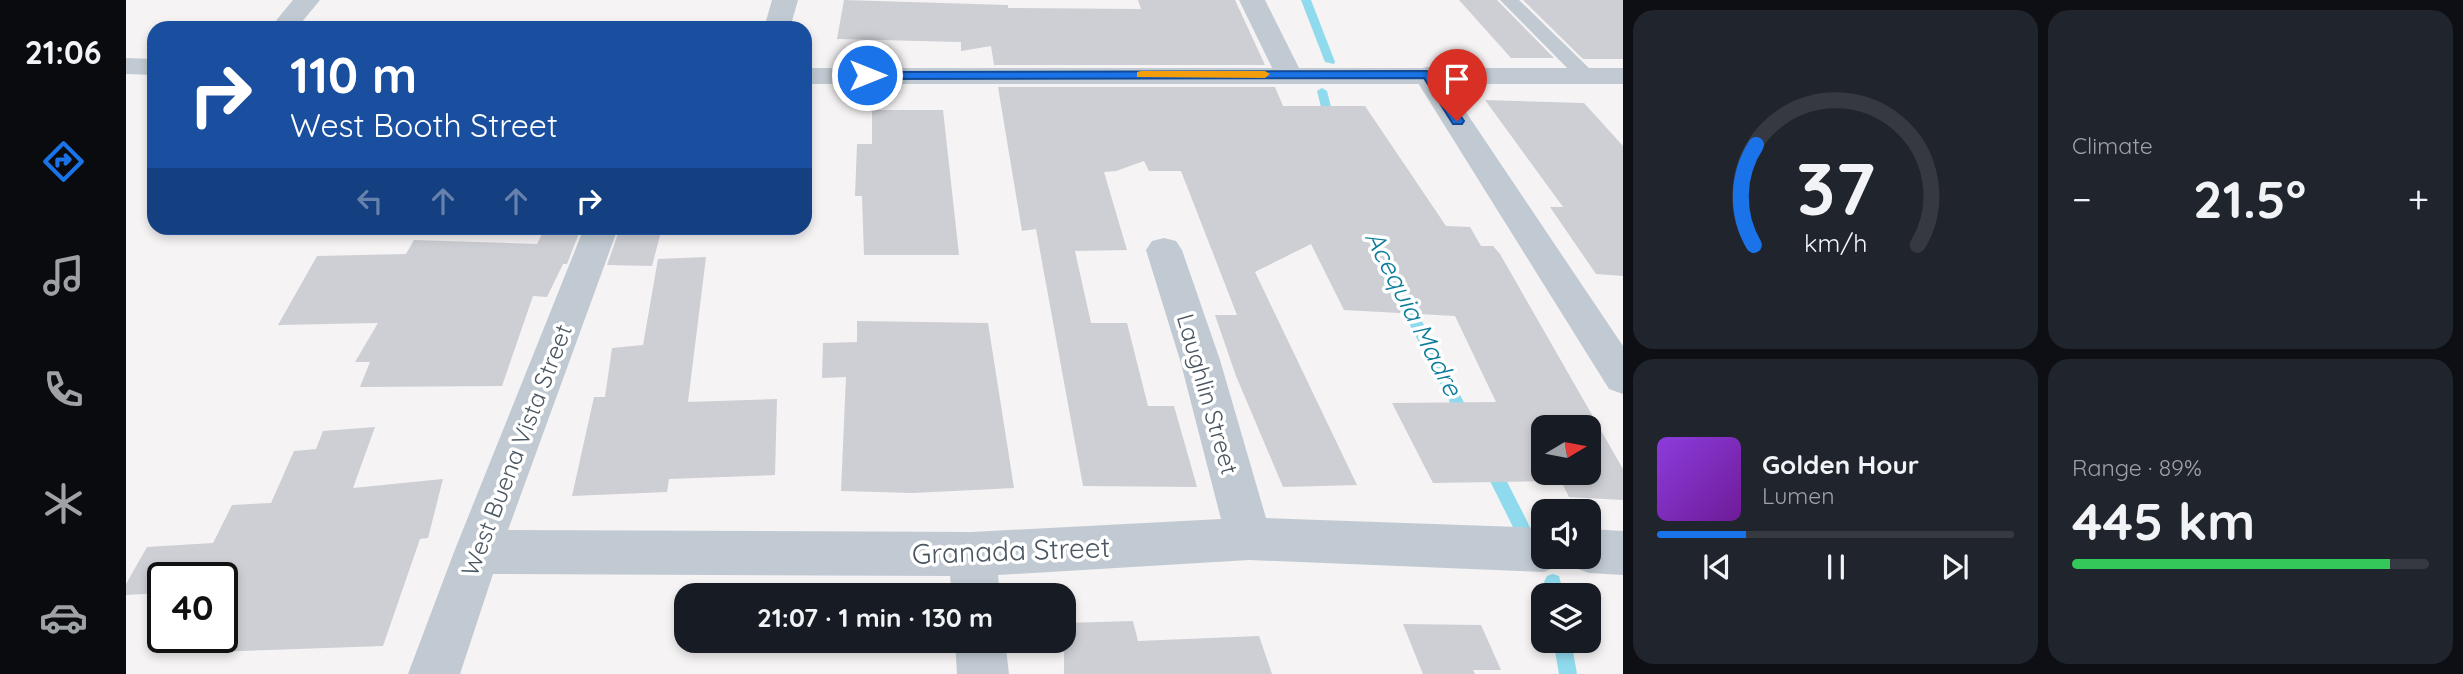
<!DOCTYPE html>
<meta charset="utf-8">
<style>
body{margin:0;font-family:Quicksand,sans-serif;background:#20242c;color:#f1f3f6;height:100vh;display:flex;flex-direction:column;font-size:26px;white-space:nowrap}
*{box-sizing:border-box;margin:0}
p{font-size:23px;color:#9ea1a6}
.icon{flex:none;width:38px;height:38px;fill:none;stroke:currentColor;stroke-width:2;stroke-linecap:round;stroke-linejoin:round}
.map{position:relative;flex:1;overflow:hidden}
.panel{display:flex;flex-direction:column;gap:10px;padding:10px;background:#0d0f14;width:840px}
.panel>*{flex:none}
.guide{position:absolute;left:21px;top:21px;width:665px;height:214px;border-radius:21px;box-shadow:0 4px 10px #0003;background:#1a4fa0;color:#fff;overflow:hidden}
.needle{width:46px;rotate:80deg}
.tools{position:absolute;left:1405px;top:415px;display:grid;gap:14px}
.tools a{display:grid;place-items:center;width:70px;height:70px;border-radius:14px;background:#171b24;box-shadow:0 4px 10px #0003;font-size:35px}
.speed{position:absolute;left:21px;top:562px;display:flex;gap:14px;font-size:35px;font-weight:700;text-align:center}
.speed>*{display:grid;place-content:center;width:91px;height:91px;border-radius:50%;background:#171b24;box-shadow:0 4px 10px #0003;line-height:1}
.speed .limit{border:4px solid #111;border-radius:10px;background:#fff;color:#111}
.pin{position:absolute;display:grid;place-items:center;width:60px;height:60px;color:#fff;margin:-72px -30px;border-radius:50% 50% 50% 0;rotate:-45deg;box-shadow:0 0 7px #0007}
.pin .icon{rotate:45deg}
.me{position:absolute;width:77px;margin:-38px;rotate:90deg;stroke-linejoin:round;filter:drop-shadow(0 0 5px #0008)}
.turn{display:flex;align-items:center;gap:24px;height:147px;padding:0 28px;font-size:32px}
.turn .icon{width:91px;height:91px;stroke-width:2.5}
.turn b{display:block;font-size:49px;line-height:60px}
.lanes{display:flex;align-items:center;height:66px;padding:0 28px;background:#0003;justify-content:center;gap:35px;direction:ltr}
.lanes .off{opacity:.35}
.big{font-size:52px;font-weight:700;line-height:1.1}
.panel .card{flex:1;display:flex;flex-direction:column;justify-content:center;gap:10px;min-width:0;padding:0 24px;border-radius:21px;background:#20242c}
.panel .dial{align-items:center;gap:0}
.dial svg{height:182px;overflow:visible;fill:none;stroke:#363941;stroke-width:7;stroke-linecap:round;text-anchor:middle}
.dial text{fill:#f1f3f6;stroke:none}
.song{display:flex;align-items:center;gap:21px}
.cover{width:84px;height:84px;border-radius:10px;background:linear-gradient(135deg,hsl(270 70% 55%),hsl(280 70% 35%))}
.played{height:7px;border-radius:4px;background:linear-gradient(90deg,#1a73e8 25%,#363941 25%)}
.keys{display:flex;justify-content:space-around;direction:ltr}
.heat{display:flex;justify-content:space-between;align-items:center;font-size:38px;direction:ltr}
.charge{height:10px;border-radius:5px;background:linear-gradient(90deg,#34c759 89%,#363941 0)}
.panel .tiles{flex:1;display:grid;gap:10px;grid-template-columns:repeat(2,1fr)}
.trip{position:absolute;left:548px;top:583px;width:402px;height:70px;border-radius:21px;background:#171b24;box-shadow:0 4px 10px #0003;font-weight:700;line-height:70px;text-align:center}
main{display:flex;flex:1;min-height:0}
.dock{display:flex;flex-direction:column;width:126px;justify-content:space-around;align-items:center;background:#090b0e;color:#9ea1a6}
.dock .icon{width:49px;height:49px}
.dock .on{color:#1a73e8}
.dock b{font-size:32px;color:#f1f3f6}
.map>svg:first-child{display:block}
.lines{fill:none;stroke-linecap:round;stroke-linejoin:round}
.stream{fill:#90daee;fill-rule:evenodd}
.building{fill:#cdcfd5;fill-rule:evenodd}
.service{fill:#c1cad2;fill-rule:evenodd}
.minor{fill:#c1cad2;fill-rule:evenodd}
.tertiary{fill:#c1cad2;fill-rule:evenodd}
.route{fill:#1a73e8;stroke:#114b97;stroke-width:2}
.slow{fill:#f59e0b}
.labels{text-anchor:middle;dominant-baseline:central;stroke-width:7;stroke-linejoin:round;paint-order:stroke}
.street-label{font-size:24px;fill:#4a5661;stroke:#fff}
.water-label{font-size:26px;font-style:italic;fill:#0c7c9b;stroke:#fff}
.near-street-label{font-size:28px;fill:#4a5661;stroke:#fff}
</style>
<main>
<nav class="dock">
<b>21:06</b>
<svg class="icon on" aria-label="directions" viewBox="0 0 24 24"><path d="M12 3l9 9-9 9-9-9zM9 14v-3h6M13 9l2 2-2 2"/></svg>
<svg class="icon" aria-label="music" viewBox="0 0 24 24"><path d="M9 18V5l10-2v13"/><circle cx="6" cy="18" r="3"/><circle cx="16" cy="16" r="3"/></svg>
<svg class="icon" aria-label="phone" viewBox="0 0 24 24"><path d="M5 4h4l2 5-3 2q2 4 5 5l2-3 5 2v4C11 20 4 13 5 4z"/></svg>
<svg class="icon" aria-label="climate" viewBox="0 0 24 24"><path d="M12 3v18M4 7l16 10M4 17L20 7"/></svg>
<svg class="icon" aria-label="car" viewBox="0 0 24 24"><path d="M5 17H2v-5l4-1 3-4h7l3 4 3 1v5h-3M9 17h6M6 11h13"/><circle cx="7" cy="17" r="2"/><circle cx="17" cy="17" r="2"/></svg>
</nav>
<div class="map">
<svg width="1497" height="674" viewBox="0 0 1497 674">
<rect width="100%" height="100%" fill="#f5f3f3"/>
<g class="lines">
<g class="stream">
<path d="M 1175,0 L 1185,0 L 1209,62 L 1208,64 L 1199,62 Z"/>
<path d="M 1196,88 L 1201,91 L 1209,123 L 1208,125 L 1200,125 L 1199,123 L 1191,91 Z"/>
<path d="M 1276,291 L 1283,296 L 1344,414 L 1347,418 L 1344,422 L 1339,424 L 1334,422 L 1269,296 Z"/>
<path d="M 1365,460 L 1371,462 L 1402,523 L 1404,528 L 1402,533 L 1396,536 L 1390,533 L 1357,467 L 1359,462 Z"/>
<path d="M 1427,574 L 1433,576 L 1438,595 L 1420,595 L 1418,582 L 1421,576 Z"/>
<path d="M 1427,640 L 1445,640 L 1451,674 L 1433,674 Z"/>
</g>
</g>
<g class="building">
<path d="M 718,0 L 882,5 L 882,8 L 1015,9 L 1012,0 L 1109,0 L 1139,65 L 868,65 L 865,46 L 835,51 L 835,42 L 711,39 Z"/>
<path d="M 1333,0 L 1371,0 L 1428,58 L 1385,58 Z"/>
<path d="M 1397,0 L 1497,0 L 1497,59 L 1457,59 Z"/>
<path d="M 872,87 L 1149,87 L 1157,106 L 1239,106 L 1320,226 L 1344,227 L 1355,246 L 1367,246 L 1374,254 L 1497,469 L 1497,500 L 1443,497 L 1435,481 L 1307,483 L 1266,403 L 1370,402 L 1329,316 L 1218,310 L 1185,244 L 1129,272 L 1231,485 L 1157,487 L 1110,376 L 1089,315 L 1111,315 L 1055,171 L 1023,171 L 1018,161 L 990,171 L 978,172 L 1001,250 L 949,251 L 965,323 L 1001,323 L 1022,406 L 1048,406 L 1071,487 L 957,486 L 910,229 L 896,231 ZM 1418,427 L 1463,427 L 1463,472 L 1418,472 Z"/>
<path d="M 1359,100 L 1458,103 L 1497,146 L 1497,276 L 1470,274 L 1424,207 L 1437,207 Z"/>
<path d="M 746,110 L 817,110 L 833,255 L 738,255 L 736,196 L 729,196 L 731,144 L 746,144 Z"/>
<path d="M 419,228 L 455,228 L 441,264 L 437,264 L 421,297 L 407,296 L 376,386 L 234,387 L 244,362 L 229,362 L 252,323 L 152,325 L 191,256 L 280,254 L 288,240 L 411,244 Z"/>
<path d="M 494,228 L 536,228 L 526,266 L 481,265 Z"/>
<path d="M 580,257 L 562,402 L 651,399 L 649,475 L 543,479 L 541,492 L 446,496 L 468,397 L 479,397 L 486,348 L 517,345 L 532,259 Z"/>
<path d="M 731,321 L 862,323 L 888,488 L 787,493 L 715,491 L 720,377 L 696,378 L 697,343 L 731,342 Z"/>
<path d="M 249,427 L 227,488 L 317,479 L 302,538 L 294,539 L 257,646 L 87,652 L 96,637 L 96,578 L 37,578 L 37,593 L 0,595 L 0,584 L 21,547 L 87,543 L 106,505 L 145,503 L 168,451 L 190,449 L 197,431 Z"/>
<path d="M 1007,621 L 1012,641 L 1133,636 L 1146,674 L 938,674 L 938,623 Z"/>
<path d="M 1277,624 L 1355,625 L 1375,670 L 1347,670 L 1349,674 L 1297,674 Z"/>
</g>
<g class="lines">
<path class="service" d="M 1374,0 L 1393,0 L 1467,72 L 1470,76 L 1467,80 L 1453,80 Z"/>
<g class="minor">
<path d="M 167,0 L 194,0 L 171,28 L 144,28 Z"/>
<path d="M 646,0 L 672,0 L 664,28 L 638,28 Z"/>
<path d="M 1113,0 L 1139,0 L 1176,74 L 1172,80 L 1162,82 L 1152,80 Z"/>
<path d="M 1301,67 L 1311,69 L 1497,346 L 1497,394 L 1483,389 L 1287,75 L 1291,69 Z"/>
<path d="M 458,228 L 492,228 L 382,530 L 846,532 L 1095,519 L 1054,360 L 1020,250 L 1026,241 L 1038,238 L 1050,241 L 1056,250 L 1094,360 L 1140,518 L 1418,528 L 1418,556 L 1439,556 L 1435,565 L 1418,572 L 1123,560 L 872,575 L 874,595 L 826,595 L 824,576 L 367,574 L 334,674 L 282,674 L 328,552 Z"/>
<path d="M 1463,529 L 1497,531 L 1497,575 L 1463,573 L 1446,567 L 1442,556 L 1463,556 Z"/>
<path d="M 829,640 L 879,640 L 883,674 L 831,674 Z"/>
</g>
<g class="tertiary">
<path d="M 0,58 L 28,59 L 28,75 L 0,74 Z"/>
<rect x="679" y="68" width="818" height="16"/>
</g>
</g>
<path class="route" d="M 1301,71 L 1307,75 L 1338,121 L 1336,124 L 1327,124 L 1298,78 L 741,79 L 735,75 L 741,72 Z"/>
<path class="slow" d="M 1015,71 L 1139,71 L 1144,74 L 1139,78 L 1011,77 L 1011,72 Z"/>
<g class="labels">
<g class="street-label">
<text transform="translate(1082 394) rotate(74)">Laughlin Street</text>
<text transform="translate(390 450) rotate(-69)">West Buena Vista Street</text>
</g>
<g class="water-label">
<text transform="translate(1288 313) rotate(63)">Acequia Madre</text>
</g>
<g class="near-street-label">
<text transform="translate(885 550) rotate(-2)">Granada Street</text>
</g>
</g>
</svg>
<div class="tools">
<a><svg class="needle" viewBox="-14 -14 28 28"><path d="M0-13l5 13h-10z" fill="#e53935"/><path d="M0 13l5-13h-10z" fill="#9ea1a6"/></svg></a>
<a><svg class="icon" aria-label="sound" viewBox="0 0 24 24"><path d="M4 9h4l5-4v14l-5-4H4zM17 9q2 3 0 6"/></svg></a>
<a><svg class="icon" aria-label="layers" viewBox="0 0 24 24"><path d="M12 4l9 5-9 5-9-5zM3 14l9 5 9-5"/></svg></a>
</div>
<div class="speed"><div class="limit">40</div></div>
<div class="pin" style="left:1331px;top:121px;background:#d93025"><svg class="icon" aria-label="arrive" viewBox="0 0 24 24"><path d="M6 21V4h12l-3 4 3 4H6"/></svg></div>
<svg class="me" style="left:741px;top:75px" viewBox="-20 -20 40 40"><circle r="17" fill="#1a73e8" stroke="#fff" stroke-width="3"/><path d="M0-11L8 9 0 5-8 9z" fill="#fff"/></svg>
<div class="trip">21:07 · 1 min · 130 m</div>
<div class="guide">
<div class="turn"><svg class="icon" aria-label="right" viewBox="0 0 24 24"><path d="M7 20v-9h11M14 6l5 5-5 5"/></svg><div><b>110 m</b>West Booth Street</div></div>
<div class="lanes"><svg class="icon off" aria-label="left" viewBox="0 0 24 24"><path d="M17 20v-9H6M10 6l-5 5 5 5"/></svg><svg class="icon off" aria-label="ahead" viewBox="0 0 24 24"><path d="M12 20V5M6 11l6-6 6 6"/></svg><svg class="icon off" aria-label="ahead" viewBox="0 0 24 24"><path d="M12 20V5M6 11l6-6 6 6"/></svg><svg class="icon" aria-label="right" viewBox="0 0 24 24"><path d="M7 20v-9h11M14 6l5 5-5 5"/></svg></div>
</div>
</div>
<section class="panel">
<div class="tiles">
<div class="card dial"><svg viewBox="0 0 100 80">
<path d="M14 69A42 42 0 1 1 86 69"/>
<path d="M14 69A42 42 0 0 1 15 25" stroke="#1a73e8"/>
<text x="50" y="56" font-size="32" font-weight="700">37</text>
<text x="50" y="72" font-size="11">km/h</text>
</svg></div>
<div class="card"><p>Climate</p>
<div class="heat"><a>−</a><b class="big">21.5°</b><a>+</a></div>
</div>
<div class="card">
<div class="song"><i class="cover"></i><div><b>Golden Hour</b><p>Lumen</p></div></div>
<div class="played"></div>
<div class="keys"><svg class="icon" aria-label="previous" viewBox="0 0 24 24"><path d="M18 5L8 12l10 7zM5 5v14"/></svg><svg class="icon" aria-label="pause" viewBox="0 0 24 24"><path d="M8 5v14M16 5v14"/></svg><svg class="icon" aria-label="next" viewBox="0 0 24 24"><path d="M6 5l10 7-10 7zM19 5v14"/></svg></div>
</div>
<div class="card"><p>Range · 89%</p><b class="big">445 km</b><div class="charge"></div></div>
</div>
</section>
</main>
